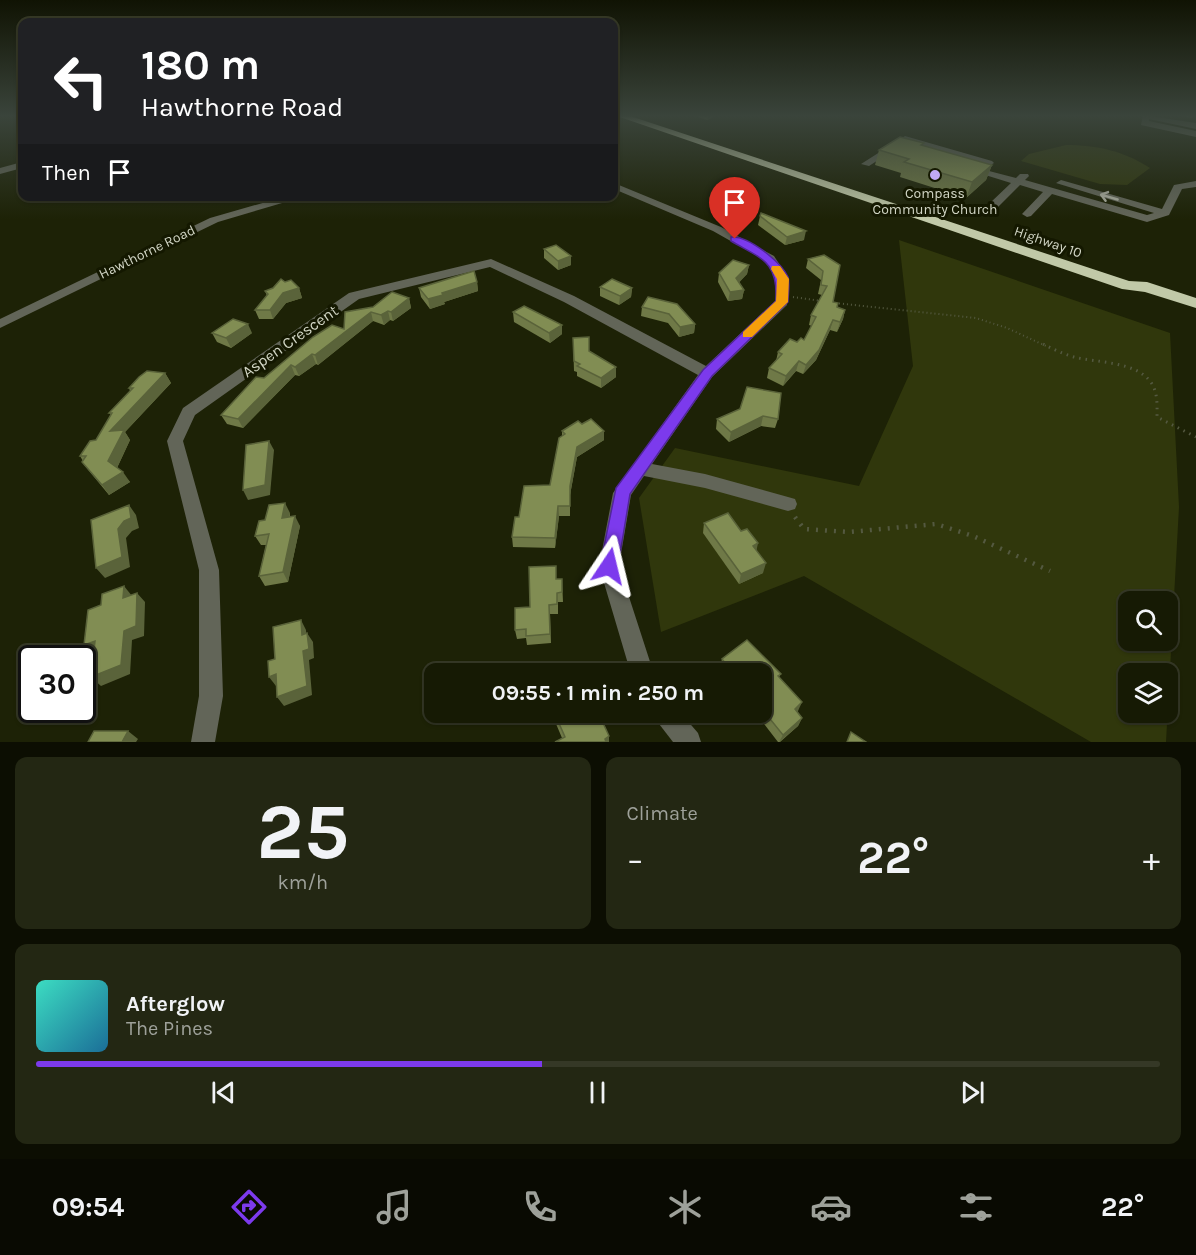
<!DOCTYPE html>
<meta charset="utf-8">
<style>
body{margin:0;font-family:Karla,sans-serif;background:#232713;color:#f1f3f6;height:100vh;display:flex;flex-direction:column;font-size:22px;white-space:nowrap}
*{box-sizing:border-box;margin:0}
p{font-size:20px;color:#9ea19a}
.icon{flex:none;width:33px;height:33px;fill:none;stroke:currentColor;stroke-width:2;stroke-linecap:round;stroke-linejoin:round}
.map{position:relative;height:742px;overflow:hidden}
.drawer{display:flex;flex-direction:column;gap:15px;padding:15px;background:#0c0e02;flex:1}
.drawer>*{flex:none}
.banner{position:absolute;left:18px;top:18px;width:600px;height:183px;border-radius:12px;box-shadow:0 2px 4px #0004,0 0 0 2px #353826;background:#202124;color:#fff;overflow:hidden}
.tools{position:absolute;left:1118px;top:591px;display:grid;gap:12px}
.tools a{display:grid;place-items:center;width:60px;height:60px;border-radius:12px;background:#161a04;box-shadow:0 2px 4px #0004,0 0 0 2px #353826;font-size:30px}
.speed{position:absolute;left:18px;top:645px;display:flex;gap:12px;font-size:30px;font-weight:700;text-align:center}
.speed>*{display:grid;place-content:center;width:78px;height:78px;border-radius:50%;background:#161a04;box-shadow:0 2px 4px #0004,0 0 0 2px #353826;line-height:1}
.speed .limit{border:3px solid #111;border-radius:9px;background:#fff;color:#111}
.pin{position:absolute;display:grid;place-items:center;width:51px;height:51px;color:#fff;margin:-62px -26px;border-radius:50% 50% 50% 0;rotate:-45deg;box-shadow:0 0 6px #0007}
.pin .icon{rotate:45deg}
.me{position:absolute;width:66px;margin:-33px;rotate:10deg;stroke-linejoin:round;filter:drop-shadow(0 0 4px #0008)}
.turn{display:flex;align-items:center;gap:21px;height:126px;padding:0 24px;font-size:27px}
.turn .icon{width:78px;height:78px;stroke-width:2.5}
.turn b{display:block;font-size:42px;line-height:51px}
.then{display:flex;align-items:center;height:57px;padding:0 24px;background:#0003;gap:12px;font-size:22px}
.big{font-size:45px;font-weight:700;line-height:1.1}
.drawer .widget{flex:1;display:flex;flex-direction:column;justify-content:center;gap:9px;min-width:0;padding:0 21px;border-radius:12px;background:#232713}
.drawer .dial{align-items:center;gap:0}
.dial b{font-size:78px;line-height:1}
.song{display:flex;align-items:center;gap:18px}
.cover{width:72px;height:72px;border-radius:9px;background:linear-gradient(135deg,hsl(170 70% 55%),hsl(200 70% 35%))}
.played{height:6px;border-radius:3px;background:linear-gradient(90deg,#7c3aed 45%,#353826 45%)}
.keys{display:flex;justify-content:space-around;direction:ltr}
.heat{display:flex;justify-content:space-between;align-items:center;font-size:33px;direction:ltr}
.drawer .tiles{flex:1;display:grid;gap:15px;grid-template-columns:1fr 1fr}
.widget:last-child{grid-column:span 2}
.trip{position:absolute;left:424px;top:663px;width:348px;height:60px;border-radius:12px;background:#161a04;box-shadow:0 2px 4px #0004,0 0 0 2px #353826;font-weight:700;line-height:60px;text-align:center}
.tab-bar{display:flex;height:96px;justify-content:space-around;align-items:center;background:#090a02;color:#9ea19a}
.tab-bar .icon{width:42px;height:42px}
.tab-bar .current{color:#7c3aed}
.tab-bar b{font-size:27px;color:#f1f3f6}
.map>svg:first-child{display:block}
.green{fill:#30370c;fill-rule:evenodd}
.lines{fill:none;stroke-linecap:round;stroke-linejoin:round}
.path-far2{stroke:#545940;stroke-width:2;stroke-dasharray:1 3;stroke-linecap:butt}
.path-far1{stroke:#545940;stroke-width:3;stroke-dasharray:1.5 5;stroke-linecap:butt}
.path{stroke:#545940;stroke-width:4.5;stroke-dasharray:2 7;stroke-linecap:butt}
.minor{fill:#626558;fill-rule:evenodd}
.highway{fill:#c1c9a8;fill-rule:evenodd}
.wall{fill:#6f7947}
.shaded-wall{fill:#5a633a}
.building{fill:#818d53;stroke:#5a633a;stroke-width:1.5}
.oneway{stroke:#abae9f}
.route{fill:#7c3aed;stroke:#51269a;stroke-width:1.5}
.slow{fill:#f59e0b}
.poi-dot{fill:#bfa8f4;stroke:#141800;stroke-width:2}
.labels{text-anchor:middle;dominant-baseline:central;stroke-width:6;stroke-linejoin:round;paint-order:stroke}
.far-poi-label{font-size:14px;fill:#d2d6c5;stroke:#141800}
.far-street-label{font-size:14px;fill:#d2d6c5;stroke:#141800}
.street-label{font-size:16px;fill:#d2d6c5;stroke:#141800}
</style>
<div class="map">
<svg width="1196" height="742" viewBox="0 0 1196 742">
<rect width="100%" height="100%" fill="#1d2206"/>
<g class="green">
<path d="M 1066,145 C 1097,145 1124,151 1150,168 L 1127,185 L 1100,184 L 1021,161 L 1029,154 Z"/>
<path d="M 899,240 L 1170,333 L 1179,507 L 1166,742 L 1091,742 L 804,576 L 661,632 L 639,498 L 675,448 L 859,486 L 913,366 ZM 1128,602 L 1167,602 L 1167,640 L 1128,640 ZM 1128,674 L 1167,674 L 1167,712 L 1128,712 Z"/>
</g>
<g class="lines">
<g class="path-far2">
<path d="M 793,297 L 822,301"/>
<path d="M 835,303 L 976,318 L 1007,328 L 1046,346"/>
</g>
<path class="path-far1" d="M 1043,344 C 1053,349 1063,354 1074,357 C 1097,363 1138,361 1152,384 C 1158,394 1157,406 1157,417 L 1196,437"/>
<path class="path" d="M 795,517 L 804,529 L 849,532 L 936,524 L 973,536 L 1050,571"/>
<g class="minor">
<path d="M 1143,115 L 1196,123 L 1196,129 L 1149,119 L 1149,121 L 1196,131 L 1196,137 L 1141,125 Z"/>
<path d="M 905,136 L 992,161 L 994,163 L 989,166 L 906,142 L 869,166 L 861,164 Z"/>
<path d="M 22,162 L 22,168 L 0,174 L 0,168 Z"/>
<path d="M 966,165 L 1016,178 L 1020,174 L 1028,174 L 1029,176 L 1025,180 L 1147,215 L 1154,213 L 1056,183 L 1061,180 L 1162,209 L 1174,185 L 1196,181 L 1196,187 L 1182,189 L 1169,215 L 1147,222 L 1052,194 L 1031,216 L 1027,217 L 1022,214 L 1043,192 L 1020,185 L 998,207 L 990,207 L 990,203 L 1011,183 L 966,169 Z"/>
<path d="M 614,183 L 721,227 L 774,256 L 789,279 L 787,305 L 712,377 L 652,464 L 705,474 L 788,497 L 795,499 L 797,504 L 795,509 L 788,511 L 705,488 L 644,476 L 631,495 L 619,566 L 654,674 L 631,674 L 599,566 L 613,493 L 698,375 L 564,302 L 490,267 L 359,299 L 195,415 L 183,441 L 219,570 L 223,696 L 215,742 L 191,742 L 199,696 L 199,570 L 167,441 L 183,408 L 349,293 L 491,259 L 574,296 L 706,366 L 775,301 L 777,279 L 766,261 L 713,231 L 614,189 Z"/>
<path d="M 287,196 L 306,196 L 218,222 L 0,328 L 0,319 L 210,218 Z"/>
<path d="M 652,712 L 680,712 L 698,733 L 701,742 L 673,742 L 656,720 Z"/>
</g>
<path class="highway" d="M 614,115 L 627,115 L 1129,281 L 1147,282 L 1196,298 L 1196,308 L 1145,292 L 1122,289 Z"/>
</g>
<g class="wall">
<path d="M 691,115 L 718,115 L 707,120 Z"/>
<path d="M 1176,115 L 1194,115 L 1192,118 Z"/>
<path d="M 923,146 L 992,165 L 986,180 L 966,198 L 900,177 L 901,173 L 875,165 L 879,150 Z"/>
<path d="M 760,216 L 804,240 L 785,245 L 758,225 Z"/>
<path d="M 544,249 L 571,256 L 571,265 L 558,270 L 544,258 Z"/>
<path d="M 824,255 L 833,302 L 837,307 L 845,310 L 843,319 L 837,332 L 830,330 L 816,360 L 803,374 L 796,371 L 783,386 L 767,378 L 769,368 L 776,361 L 778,352 L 797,342 L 804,340 L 812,326 L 809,325 L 811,315 L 822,295 L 818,294 L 821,280 L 806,268 L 808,259 Z"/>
<path d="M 749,265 L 747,274 L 739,282 L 744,290 L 742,299 L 728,301 L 718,282 L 719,273 Z"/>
<path d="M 285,282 L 299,288 L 302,298 L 286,303 L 273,319 L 259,319 L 255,310 L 267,296 L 265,291 L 273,288 Z"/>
<path d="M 477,282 L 478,291 L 444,302 L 445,304 L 430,309 L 421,297 L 419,288 Z"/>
<path d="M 600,287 L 632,288 L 631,297 L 619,305 L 600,296 Z"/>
<path d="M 648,297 L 695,324 L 694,333 L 679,337 L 668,323 L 641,316 L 642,307 Z"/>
<path d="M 409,298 L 411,308 L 393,321 L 390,320 L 384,325 L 373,321 L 318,365 L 316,364 L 299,376 L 295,375 L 243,428 L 227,424 L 221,415 L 264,378 L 344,329 L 373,307 Z"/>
<path d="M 513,312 L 562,334 L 550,343 L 514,322 Z"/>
<path d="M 212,333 L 252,333 L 231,348 L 217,342 Z"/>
<path d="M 573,338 L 589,351 L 616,367 L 616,377 L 601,388 L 577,376 L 577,372 L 574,371 Z"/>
<path d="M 165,373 L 171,383 L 125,432 L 130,440 L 117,468 L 130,482 L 109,495 L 90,472 L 82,462 L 83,461 L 80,456 L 96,440 L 111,415 L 109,413 L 130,391 L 129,388 Z"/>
<path d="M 740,409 L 778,419 L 775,428 L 761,426 L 729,442 L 716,429 L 717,419 Z"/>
<path d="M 582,424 L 604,431 L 604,440 L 577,457 L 570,495 L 570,516 L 559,516 L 555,548 L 513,547 L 512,537 L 519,517 L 550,485 L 562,436 L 562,431 Z"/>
<path d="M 290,513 L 290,517 L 300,526 L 288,582 L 265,586 L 259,576 L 266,545 L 261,545 L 255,536 L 265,520 Z"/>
<path d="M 704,523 L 756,551 L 763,573 L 739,584 L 703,533 Z"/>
<path d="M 557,579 L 562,579 L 563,602 L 558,602 L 558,614 L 550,614 L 551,643 L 527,645 L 526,638 L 517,639 L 515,630 L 530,607 Z"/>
<path d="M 722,659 L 781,674 L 779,677 L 798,711 L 797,712 L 802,718 L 798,726 L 780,742 L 778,742 L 755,712 L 762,712 L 762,674 L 724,674 L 720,668 Z"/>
<path d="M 551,712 L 598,712 L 609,736 L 609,742 L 555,742 L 562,738 Z"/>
</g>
<g class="shaded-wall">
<path d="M 708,115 L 718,115 L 707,120 Z"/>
<path d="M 992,165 L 986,180 L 966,198 L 972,182 Z"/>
<path d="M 806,231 L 804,240 L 785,245 L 787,237 Z"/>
<path d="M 571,256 L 571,265 L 558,270 L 558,261 Z"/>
<path d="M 749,265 L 747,274 L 735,287 L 736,278 Z"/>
<path d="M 477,282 L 478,291 L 444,302 L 445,304 L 430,309 L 428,299 L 442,293 Z"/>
<path d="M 299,288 L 302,298 L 286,303 L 273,319 L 270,310 L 283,293 Z"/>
<path d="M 632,288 L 631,297 L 619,305 L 620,296 Z"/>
<path d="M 744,290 L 742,299 L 728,301 L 730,292 Z"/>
<path d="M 409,298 L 411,308 L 393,321 L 391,312 Z"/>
<path d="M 845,310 L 843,319 L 837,332 L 840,322 Z"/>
<path d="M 388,311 L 390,320 L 384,325 L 381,315 Z"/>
<path d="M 371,312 L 373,321 L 318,365 L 315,355 Z"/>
<path d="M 833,320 L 830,330 L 816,360 L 803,374 L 806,365 Z"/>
<path d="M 248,324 L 252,333 L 231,348 L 226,338 Z"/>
<path d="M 695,324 L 694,333 L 679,337 L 680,327 Z"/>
<path d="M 562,325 L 562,334 L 550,343 L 549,333 Z"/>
<path d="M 312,354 L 316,364 L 299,376 L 295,367 Z"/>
<path d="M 799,361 L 796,371 L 783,386 L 786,376 Z"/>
<path d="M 291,365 L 295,375 L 243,428 L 238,419 Z"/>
<path d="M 616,367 L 616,377 L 601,388 L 601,378 Z"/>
<path d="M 165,373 L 171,383 L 125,432 L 130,440 L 116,470 L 108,461 L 110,431 Z"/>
<path d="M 763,416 L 761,426 L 729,442 L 731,432 Z"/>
<path d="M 604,431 L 604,440 L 577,457 L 570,495 L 570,516 L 570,486 L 577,447 Z"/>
<path d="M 269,441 L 274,450 L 270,495 L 248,500 L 243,490 Z"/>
<path d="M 123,472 L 130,482 L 109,495 L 102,485 Z"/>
<path d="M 285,503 L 290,513 L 287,528 L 282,518 Z"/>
<path d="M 129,505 L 136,515 L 139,528 L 132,531 L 126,538 L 130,567 L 105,578 L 96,568 L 118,529 Z"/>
<path d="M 558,506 L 559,516 L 555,548 L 555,538 Z"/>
<path d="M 295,516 L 300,526 L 288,582 L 283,572 Z"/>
<path d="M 758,543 L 756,553 L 753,546 Z"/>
<path d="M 766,563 L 763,573 L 739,584 L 741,574 Z"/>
<path d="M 124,586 L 132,596 L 123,598 Z"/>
<path d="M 137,593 L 145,602 L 144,636 L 132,640 L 130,674 L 101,686 L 91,677 L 124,631 Z"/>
<path d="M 301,620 L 306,630 L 307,644 L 302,635 Z"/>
<path d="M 307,633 L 313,642 L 314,658 L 309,660 L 312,695 L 284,706 L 277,697 L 303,651 Z"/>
<path d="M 95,641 L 94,654 L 84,645 Z"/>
<path d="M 276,674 L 282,683 L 276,686 L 269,677 Z"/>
<path d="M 802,702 L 798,711 L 791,717 L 795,709 Z"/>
<path d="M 802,718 L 798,726 L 779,742 L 783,735 Z"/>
<path d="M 128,731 L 138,739 L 136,742 L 122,742 Z"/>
<path d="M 609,736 L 609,742 L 605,742 L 605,739 Z"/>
</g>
<g class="building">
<path d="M 900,137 L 924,143 L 921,145 L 992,165 L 972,182 L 904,162 L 909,159 L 879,150 Z"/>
<path d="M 761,213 L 806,231 L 787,237 L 760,216 Z"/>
<path d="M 556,245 L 571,256 L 558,261 L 544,249 Z"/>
<path d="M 824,255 L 840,265 L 833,302 L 838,303 L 837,307 L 845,310 L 840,322 L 833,320 L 819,350 L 806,365 L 799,361 L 786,376 L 769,368 L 782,354 L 778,352 L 790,339 L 797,342 L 801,338 L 804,340 L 816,317 L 811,315 L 827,286 L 821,285 L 823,271 L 808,259 Z"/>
<path d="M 733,260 L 749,265 L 736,278 L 744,290 L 730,292 L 719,273 Z"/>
<path d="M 474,271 L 477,282 L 442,293 L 443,295 L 428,299 L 419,288 Z"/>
<path d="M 281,279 L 285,282 L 291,280 L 299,288 L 283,293 L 270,310 L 255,310 L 268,294 L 265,291 L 273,288 Z"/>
<path d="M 612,279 L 632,288 L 620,296 L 600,287 Z"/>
<path d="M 392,292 L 409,298 L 391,312 L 388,311 L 381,315 L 371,312 L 315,355 L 312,354 L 295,367 L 291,365 L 238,419 L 221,415 L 256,377 L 264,378 L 313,337 L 332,325 L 344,329 L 345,312 L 373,307 Z"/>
<path d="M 648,297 L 677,304 L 695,324 L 680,327 L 669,314 L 642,307 Z"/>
<path d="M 524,306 L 562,325 L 549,333 L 513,312 Z"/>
<path d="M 233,319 L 248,324 L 226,338 L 212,333 Z"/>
<path d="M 589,337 L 589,351 L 616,367 L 601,378 L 577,366 L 580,364 L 574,361 L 573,338 Z"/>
<path d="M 147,371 L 165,373 L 110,431 L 124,430 L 108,461 L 123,472 L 102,485 L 82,462 L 86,456 L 80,456 L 90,441 L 96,440 L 112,413 L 109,413 L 133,388 L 129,388 L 139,377 Z"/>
<path d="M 747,387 L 781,393 L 778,419 L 763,416 L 731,432 L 717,419 L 740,409 Z"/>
<path d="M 591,419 L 604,431 L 577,447 L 570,486 L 570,506 L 558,506 L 555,538 L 512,537 L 515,517 L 519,517 L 524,486 L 550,485 L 559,438 L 565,434 L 562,431 L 578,421 L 582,424 Z"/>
<path d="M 269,441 L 265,485 L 243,490 L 246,445 Z"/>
<path d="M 285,503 L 282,518 L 295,516 L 283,572 L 259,576 L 269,534 L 255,536 L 259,521 L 265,520 L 269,505 Z"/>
<path d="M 129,505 L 131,518 L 124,521 L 118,529 L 122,557 L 96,568 L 91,520 Z"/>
<path d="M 728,513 L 741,531 L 747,529 L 758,543 L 753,546 L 766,563 L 741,574 L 704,523 Z"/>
<path d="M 556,566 L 556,579 L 562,579 L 562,592 L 557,593 L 557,604 L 549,605 L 550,634 L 526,636 L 526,629 L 515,630 L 515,608 L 530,607 L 529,567 Z"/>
<path d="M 124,586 L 123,598 L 137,593 L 136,626 L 124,631 L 121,665 L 91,677 L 95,641 L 84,645 L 88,610 L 101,605 L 102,594 Z"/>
<path d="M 301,620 L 302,635 L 307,633 L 309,649 L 303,651 L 307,686 L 277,697 L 276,674 L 269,677 L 268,661 L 275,659 L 273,627 Z"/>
<path d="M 747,640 L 781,674 L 778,676 L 802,702 L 795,709 L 802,718 L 783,735 L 762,709 L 762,674 L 734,674 L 722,659 Z"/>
<path d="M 554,712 L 598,712 L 609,736 L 605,739 L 606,742 L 555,742 L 565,737 Z"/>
<path d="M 94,731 L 128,731 L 122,742 L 88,742 Z"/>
<path d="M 851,732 L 866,742 L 847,742 Z"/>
</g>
<defs><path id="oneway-shaft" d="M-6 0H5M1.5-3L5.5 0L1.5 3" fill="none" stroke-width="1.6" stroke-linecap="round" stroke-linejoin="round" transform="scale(1.5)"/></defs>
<use class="oneway" href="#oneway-shaft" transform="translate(1109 197) rotate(-164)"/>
<linearGradient id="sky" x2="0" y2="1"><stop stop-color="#101303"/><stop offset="0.53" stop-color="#3a443b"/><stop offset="1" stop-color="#3a443b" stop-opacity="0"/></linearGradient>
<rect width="1196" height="219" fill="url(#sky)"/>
<path class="route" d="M 731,237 C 748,235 781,262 788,277 C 790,284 788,294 788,302 L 712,376 L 630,494 L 618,566 L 616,572 L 609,574 L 603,572 L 600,566 L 616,488 L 703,370 L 776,301 C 778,261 762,259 731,241 Z"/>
<path class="slow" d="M 772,266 L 780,266 L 789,279 L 788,302 L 752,337 L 743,337 L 743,332 L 776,301 L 777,279 L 771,269 Z"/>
<circle class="poi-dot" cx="935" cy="175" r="6"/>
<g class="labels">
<g class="far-poi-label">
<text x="935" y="193">Compass<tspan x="935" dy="16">Community Church</tspan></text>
</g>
<g class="far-street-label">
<text transform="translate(1048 242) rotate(19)">Highway 10</text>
<text transform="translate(147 252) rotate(-26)">Hawthorne Road</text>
</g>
<g class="street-label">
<text transform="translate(290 341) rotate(-35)">Aspen Crescent</text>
</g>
</g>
</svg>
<div class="tools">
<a><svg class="icon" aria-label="search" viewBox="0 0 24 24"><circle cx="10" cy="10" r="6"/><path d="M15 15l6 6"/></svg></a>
<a><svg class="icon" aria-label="layers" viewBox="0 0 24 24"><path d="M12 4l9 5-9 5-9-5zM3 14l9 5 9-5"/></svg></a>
</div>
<div class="speed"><div class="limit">30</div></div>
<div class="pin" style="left:735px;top:239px;background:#d93025"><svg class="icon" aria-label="arrive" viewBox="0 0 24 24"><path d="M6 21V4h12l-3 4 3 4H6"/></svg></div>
<svg class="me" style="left:609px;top:566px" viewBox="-20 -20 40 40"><path d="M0-17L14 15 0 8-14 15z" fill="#7c3aed" stroke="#fff" stroke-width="4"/></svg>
<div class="trip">09:55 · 1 min · 250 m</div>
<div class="banner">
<div class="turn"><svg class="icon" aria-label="left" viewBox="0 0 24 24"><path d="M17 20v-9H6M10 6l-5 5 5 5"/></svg><div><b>180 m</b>Hawthorne Road</div></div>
<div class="then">Then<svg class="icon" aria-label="arrive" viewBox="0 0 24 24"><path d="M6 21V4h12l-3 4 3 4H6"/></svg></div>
</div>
</div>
<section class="drawer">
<div class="tiles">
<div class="widget dial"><b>25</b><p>km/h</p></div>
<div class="widget"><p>Climate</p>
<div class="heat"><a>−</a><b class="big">22°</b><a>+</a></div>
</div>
<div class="widget">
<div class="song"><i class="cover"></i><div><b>Afterglow</b><p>The Pines</p></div></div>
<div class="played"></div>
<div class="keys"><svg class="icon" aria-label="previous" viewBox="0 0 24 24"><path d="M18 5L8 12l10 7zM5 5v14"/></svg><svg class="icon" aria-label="pause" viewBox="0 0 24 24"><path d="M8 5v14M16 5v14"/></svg><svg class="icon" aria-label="next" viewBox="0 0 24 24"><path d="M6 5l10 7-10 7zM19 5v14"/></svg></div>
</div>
</div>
</section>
<nav class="tab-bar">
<b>09:54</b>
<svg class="icon current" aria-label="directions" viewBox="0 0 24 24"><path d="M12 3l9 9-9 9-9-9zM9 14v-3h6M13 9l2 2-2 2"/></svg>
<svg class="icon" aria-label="music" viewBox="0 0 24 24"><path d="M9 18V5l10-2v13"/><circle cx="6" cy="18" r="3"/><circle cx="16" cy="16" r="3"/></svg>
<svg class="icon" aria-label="phone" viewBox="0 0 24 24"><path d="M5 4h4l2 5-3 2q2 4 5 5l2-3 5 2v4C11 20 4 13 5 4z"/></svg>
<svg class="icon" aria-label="climate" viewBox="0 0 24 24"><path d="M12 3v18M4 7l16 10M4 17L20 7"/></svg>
<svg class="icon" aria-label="car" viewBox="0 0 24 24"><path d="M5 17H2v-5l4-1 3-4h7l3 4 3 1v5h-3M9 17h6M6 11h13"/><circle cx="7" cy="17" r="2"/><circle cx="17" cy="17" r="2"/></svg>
<svg class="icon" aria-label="filters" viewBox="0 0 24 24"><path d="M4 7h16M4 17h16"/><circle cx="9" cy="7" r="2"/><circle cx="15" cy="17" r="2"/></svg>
<b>22°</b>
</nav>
